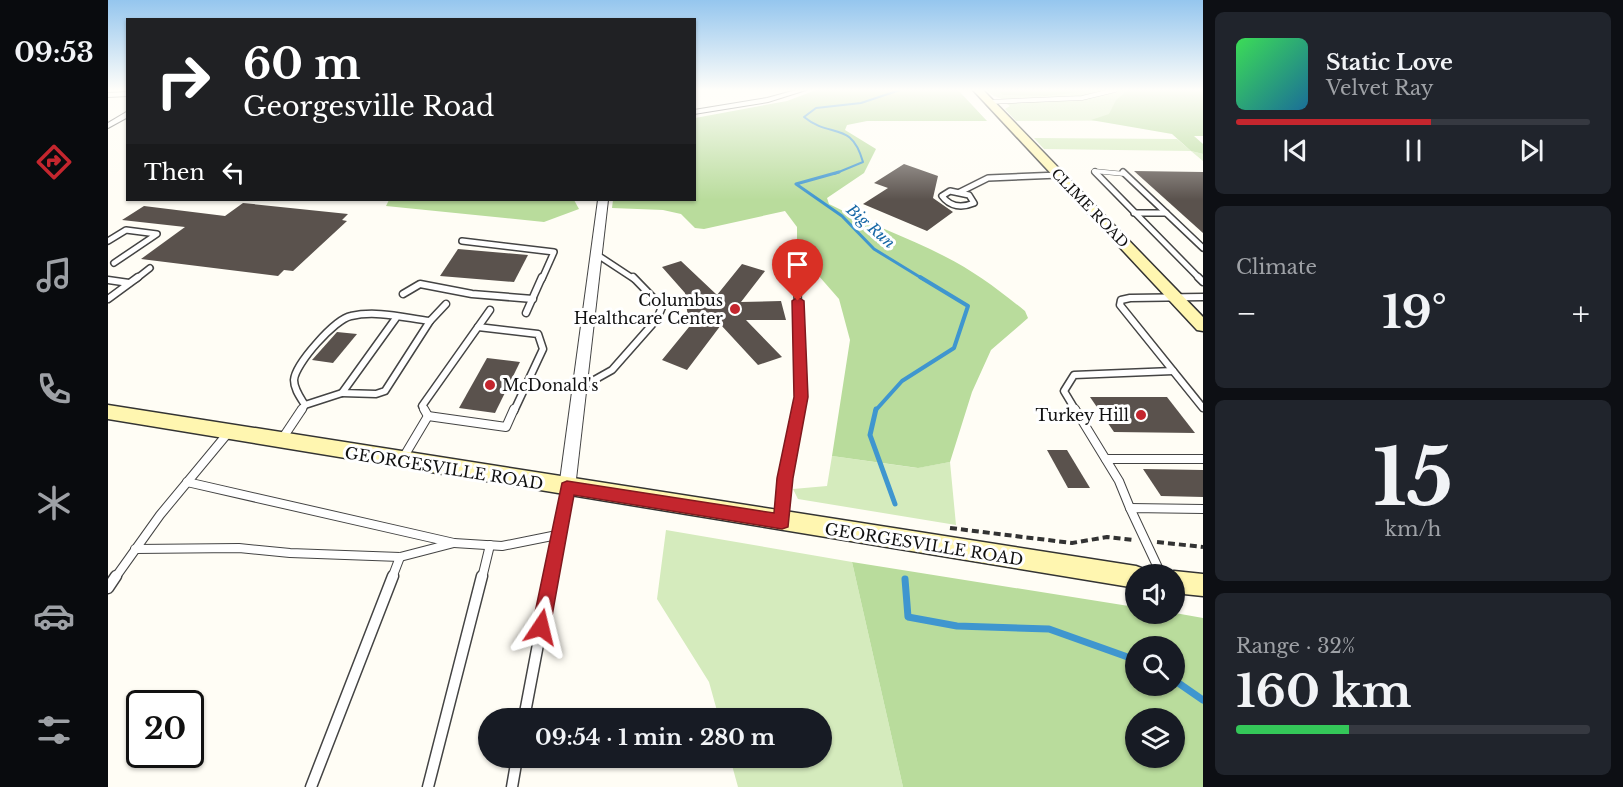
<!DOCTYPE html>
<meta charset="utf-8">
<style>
body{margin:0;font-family:"Libre Baskerville",serif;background:#20242c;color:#f1f3f6;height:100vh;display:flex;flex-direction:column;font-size:22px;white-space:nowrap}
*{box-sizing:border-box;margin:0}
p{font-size:20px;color:#9ea1a6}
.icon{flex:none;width:33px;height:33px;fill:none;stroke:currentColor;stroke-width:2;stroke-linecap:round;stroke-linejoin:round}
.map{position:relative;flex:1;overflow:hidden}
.details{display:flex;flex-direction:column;gap:12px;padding:12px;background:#0d0f14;width:420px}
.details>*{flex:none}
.guide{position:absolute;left:18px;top:18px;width:570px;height:183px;border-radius:0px;box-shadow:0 2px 4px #0004;background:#202124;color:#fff;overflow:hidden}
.controls{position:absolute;left:1017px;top:564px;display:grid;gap:12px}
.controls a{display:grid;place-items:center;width:60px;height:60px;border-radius:50%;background:#171b24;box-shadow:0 2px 4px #0004;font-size:30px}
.speed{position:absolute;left:18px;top:690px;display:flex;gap:12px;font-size:30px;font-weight:700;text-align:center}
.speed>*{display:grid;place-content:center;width:78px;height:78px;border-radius:50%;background:#171b24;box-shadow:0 2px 4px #0004;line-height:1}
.speed .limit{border:3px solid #111;border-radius:9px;background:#fff;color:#111}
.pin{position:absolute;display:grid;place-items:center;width:51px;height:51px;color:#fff;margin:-62px -26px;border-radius:50% 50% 50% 0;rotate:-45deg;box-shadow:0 0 6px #0007}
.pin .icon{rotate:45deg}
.me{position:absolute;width:66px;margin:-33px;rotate:10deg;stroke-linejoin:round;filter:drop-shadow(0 0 4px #0008)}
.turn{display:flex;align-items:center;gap:21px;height:126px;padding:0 18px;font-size:27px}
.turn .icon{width:78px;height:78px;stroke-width:2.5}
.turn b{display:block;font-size:42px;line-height:51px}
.then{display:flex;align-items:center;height:57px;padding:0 18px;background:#0003;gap:12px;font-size:22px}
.big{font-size:45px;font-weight:700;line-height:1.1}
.details .card{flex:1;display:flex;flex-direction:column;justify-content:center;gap:9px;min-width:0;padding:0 21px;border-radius:9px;background:#20242c}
.details .dial{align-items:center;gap:0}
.dial b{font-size:78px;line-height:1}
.song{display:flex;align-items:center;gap:18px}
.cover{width:72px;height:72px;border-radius:9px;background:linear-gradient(135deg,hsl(130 70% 55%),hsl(200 70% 35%))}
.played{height:6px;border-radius:3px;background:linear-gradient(90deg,#c4262e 55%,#363941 55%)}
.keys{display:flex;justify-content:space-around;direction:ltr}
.heat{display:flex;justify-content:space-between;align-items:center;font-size:33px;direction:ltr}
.charge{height:9px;border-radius:4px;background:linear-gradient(90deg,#34c759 32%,#363941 0)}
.trip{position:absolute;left:370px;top:708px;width:354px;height:60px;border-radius:30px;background:#171b24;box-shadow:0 2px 4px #0004;font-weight:700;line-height:60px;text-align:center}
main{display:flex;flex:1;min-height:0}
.tab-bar{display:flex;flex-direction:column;width:108px;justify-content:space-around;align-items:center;background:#090b0e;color:#9ea1a6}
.tab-bar .icon{width:42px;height:42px}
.tab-bar .on{color:#c4262e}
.tab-bar b{font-size:27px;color:#f1f3f6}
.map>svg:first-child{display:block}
.green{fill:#d5ebbd}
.forest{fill:#b9dc9c;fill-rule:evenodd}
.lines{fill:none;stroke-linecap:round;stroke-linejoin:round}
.stream-far4{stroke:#3f96cf;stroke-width:2}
.stream-far3{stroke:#3f96cf;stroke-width:3}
.stream-far2{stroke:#3f96cf;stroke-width:4}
.stream-far1{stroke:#3f96cf;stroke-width:5}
.stream{stroke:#3f96cf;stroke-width:7}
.building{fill:#5a524d}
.lane-far4-casing{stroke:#444;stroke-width:5}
.lane-far3-casing{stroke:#444;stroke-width:8}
.lane-far2-casing{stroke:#444;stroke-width:9}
.lane-far1-casing{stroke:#444;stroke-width:10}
.lane-casing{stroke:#444;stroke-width:13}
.street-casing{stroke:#444;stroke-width:2}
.secondary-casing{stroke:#333;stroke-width:3}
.path{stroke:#333;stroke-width:4;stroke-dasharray:7 4;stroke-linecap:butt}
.lane-far4{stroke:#fff;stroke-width:4}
.lane-far3{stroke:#fff;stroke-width:5}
.lane-far2{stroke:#fff;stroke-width:6}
.lane-far1{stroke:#fff;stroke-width:8}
.lane{stroke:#fff;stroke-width:10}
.street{fill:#fff;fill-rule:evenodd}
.secondary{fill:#fff6b0;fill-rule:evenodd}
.route{fill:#c4262e;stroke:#7f191e;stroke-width:1.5}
.poi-dot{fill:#c4262e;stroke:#fff;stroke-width:2}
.labels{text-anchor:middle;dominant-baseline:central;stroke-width:6;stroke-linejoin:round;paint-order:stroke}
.far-street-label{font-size:14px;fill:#111;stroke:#fff}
.far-water-label{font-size:15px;font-style:italic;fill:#1768a6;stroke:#fff}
.poi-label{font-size:16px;fill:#111;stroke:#fff;text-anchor:end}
.street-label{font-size:16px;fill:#111;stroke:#fff}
</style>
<main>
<nav class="tab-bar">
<b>09:53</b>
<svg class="icon on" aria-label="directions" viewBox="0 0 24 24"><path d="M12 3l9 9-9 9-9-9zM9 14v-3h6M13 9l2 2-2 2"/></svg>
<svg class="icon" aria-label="music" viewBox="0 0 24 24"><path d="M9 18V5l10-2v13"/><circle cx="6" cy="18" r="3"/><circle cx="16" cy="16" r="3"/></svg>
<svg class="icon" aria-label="phone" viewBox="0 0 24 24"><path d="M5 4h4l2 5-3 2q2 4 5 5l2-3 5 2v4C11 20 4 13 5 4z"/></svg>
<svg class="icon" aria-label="climate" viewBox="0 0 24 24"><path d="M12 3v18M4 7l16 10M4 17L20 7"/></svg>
<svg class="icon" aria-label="car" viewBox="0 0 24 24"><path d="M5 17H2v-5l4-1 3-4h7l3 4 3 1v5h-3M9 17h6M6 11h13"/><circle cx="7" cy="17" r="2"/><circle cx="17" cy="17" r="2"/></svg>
<svg class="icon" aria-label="filters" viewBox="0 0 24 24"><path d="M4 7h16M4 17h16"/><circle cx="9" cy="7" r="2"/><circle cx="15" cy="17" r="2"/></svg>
</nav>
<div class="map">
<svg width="1095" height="787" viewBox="0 0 1095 787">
<rect width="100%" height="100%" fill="#fffdf5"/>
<g class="green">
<path d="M 878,90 L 1095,90 L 1095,120 L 908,121 L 897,109 L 902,106 L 899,104 L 903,103 L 884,95 Z"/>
<path d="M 926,138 L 1069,139 L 1083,151 L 1095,154 L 1095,161 L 1083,151 L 936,149 Z"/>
<path d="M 724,456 L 809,468 L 842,462 L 848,525 L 690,499 L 685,489 L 719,486 Z"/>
<path d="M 558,530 L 744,562 L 795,787 L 630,787 L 622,758 L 714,758 L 714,718 L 611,718 L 601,682 L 549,599 Z"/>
</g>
<g class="forest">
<path d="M 708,90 L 850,90 L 879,121 L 759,121 L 739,125 L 737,130 L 768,149 L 756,173 L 719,198 L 721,204 C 759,223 799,237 836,256 C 866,271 891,290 917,311 L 920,318 L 883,350 L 864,392 L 842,462 L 810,468 L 724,456 L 742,340 L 731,299 L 689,251 L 689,227 L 677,211 L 596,229 L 587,228 L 573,214 L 555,210 L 504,208 L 505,200 L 586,200 L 587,118 L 679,101 Z"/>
<path d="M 890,90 L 988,90 L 938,96 L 895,95 Z"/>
<path d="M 1020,90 L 1095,90 L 1095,136 L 1086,136 L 1095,144 L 1095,154 L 1083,151 L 1064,134 L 983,120 L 1001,114 L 1008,100 Z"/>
<path d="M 281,200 L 466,200 L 471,209 L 436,222 L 278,206 Z"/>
<path d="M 744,562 L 1027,607 L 1028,614 L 1067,613 L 1095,618 L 1095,787 L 795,787 ZM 1066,646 L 1066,686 L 1028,686 L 1028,646 ZM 1066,718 L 1066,758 L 1028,758 L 1028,718 Z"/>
</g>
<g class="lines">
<path class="stream-far4" d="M 726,174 L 755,162 C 743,120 723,139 696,117 L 708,108 L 753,103 L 792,90"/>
<path class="stream-far3" d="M 731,172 L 688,184 L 734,216 L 766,249 L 815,279"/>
<path class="stream-far2" d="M 767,411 L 794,381 L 846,348 L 860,306 L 812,277"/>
<path class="stream-far1" d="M 768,409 L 762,435 L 787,504"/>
<g class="stream">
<path d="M 797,579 L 800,617 L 849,626 L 941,629 L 1028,660"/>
<path d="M 1066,680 L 1095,700"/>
</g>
</g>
<g class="building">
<path d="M 796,164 L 830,176 L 825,198 L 845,212 L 819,231 L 755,204 L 780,188 L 766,183 Z"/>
<path d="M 1026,171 L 1095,172 L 1095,233 Z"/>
<path d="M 135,203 L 240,214 L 234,220 L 239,221 L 185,271 L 176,270 L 170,276 L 33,259 L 77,227 L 14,220 L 36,206 L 117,216 Z"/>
<path d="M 350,249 L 420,255 L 406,282 L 332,276 Z"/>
<path d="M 573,261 L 609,295 L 634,264 L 657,271 L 633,302 L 673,301 L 678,320 L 638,320 L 674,357 L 650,365 L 613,325 L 579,370 L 554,360 L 581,327 L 577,293 L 554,267 Z"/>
<path d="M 229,332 L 249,334 L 225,363 L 204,360 Z"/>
<path d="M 379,358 L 412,362 L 387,413 L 351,408 Z"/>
<path d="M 982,397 L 1059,397 L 1087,433 L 1006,432 Z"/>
<path d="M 939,450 L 959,450 L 982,488 L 960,488 Z"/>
<path d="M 1035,469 L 1095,470 L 1095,497 L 1053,496 Z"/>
</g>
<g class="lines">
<defs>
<g id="lane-far4">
<path d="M 881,102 L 974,98 L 1007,90"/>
<path d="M 989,174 L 986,171 L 1017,174"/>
</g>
<g id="lane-far3">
<path d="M 987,172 L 1092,279"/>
<path d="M 1015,172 L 1095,248"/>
<path d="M 842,191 L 861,195 L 866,203 C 854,208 842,207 834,196 Z"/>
<path d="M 852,192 L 880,178 L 951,175"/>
<path d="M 1026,213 L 1058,213"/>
<path d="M 0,241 L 18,230 L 49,234 L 6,263"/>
<path d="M 354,241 L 446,252 L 434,279"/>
<path d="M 488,254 L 526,279"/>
<path d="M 28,279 L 42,268"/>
</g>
<g id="lane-far2">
<path d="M 689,277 L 693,397 L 690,411"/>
<path d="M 1090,277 L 1095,282"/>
<path d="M 0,280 L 21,283"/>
<path d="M 295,294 L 312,284 L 364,294 L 425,299"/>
<path d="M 1095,297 L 1022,298 L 1013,300 L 1012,305 L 1095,408"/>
<path d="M 0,299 L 30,277"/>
<path d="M 418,313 L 434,277"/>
<path d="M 288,318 L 234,393 L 268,394 L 277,391 L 322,321"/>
<path d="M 370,327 L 430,334 L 435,349 L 406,411"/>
<path d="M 472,388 L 504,370 L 549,319 L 554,307 L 525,277"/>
<path d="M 197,405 C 192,397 186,389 186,380 C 187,364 227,319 243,316 C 269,310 297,318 322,321 L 338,304"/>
<path d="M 193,411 L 197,405 L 234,393"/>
<path d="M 317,411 L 314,406 L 382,310"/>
<path d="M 968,411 L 956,391 L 966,375 L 1065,371"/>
</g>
<g id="lane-far1">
<path d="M 316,409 L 320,416"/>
<path d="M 967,409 L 1011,481 L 1022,508"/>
<path d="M 320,416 L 398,427 L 406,409"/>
<path d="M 174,439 L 194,409"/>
<path d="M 295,458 L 320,416"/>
<path d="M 998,459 L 1095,459"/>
<path d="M 674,519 L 677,478 L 691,409"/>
<path d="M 346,543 L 394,546 L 449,535"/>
<path d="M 27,549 L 131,548 L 182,553 L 292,557 L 346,543 L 79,482"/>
<path d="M 1053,574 L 1022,508 L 1095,509"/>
<path d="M 7,578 L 52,515 L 120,433"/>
<path d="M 284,578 L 292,557"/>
<path d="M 374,578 L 382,545"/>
<path d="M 442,578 L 459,488"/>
</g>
<g id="lane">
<path d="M 0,588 L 8,576"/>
<path d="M 416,718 L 443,576"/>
<path d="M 203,787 L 285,576"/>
<path d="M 320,787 L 374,576"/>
<path d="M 404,787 L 409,758"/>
</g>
<g id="street">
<path d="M 688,90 L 698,90 L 660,102 L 586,114 L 586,110 L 659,98 Z"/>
<path d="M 20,92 L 20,96 L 0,97 L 0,93 Z"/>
<path d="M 20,111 L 20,117 L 0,128 L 0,123 Z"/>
<path d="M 490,200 L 500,200 L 467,488 L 464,493 L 459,494 L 454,493 L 451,488 Z"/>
</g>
<g id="secondary">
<path d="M 865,90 L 875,90 L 1095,317 L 1095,331 L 1089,330 Z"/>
<path d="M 0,405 L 1028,566 L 1036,569 L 1039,574 L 1028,574 L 1028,588 L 0,419 Z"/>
<path d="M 1066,571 L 1095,574 L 1095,596 L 1066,593 L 1066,574 L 1058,574 Z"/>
</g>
</defs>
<use href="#lane-far4" class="lane-far4-casing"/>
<use href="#lane-far3" class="lane-far3-casing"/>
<use href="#lane-far2" class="lane-far2-casing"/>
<use href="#lane-far1" class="lane-far1-casing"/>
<use href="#lane" class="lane-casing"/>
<use href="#street" class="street-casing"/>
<use href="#secondary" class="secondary-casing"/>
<g class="path">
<path d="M 842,528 L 964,543 L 999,537 L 1025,540"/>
<path d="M 1049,542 L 1095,547"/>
</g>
<use href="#lane-far4" class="lane-far4"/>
<use href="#lane-far3" class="lane-far3"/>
<use href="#lane-far2" class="lane-far2"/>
<use href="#lane-far1" class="lane-far1"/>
<use href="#lane" class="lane"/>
<use href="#street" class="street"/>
<use href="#secondary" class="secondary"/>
</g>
<linearGradient id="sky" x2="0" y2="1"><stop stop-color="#95c6ee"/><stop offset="0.45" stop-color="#fffefa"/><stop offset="1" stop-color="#fffefa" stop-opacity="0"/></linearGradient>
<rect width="1095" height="200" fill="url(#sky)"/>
<path class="route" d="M 690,297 L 696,301 L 700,397 L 685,478 L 680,527 L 674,529 L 466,495 L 442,627 L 440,634 L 433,636 L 426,634 L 424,627 L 454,483 L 459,481 L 666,513 L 669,478 L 686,397 L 684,301 Z"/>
<g class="poi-dot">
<circle cx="627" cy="309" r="6"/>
<circle cx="382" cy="385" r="6"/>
<circle cx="1033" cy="415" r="6"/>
</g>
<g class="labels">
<g class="far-street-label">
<text transform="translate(982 208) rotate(46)">CLIME ROAD</text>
</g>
<g class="far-water-label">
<text transform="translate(763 226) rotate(41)">Big Run</text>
</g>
<g class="poi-label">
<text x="615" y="300">Columbus<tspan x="615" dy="18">Healthcare Center</tspan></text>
<text x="394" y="385" text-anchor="start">McDonald's</text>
<text x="1021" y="415">Turkey Hill</text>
</g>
<g class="street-label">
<text transform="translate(336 468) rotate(9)">GEORGESVILLE ROAD</text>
<text transform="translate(816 544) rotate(9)">GEORGESVILLE ROAD</text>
</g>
</g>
</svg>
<div class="controls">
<a><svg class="icon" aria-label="sound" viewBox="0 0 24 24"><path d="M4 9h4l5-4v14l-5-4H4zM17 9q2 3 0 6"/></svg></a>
<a><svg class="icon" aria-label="search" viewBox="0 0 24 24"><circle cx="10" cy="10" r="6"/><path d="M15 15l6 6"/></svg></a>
<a><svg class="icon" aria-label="layers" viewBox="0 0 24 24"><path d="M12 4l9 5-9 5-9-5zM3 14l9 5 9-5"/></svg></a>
</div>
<div class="speed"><div class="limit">20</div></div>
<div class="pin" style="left:690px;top:301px;background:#d93025"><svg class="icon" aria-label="arrive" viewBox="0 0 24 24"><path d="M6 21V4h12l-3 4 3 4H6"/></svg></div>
<svg class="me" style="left:433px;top:627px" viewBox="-20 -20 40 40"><path d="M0-17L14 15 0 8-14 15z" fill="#c4262e" stroke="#fff" stroke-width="4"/></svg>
<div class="trip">09:54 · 1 min · 280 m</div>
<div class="guide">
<div class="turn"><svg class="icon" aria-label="right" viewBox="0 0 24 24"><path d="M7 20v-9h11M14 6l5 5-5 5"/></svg><div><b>60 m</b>Georgesville Road</div></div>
<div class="then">Then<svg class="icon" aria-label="left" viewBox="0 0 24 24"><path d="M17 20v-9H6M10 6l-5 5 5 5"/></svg></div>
</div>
</div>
<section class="details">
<div class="card">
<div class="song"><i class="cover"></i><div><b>Static Love</b><p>Velvet Ray</p></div></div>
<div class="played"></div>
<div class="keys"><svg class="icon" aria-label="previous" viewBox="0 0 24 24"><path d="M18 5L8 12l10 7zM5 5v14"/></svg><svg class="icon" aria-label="pause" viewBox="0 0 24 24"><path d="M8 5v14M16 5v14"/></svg><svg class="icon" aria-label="next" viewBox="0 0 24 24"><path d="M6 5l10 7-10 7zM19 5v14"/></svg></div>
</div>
<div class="card"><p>Climate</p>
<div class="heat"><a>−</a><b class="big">19°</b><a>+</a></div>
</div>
<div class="card dial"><b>15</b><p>km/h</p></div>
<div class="card"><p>Range · 32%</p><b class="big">160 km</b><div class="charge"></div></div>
</section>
</main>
